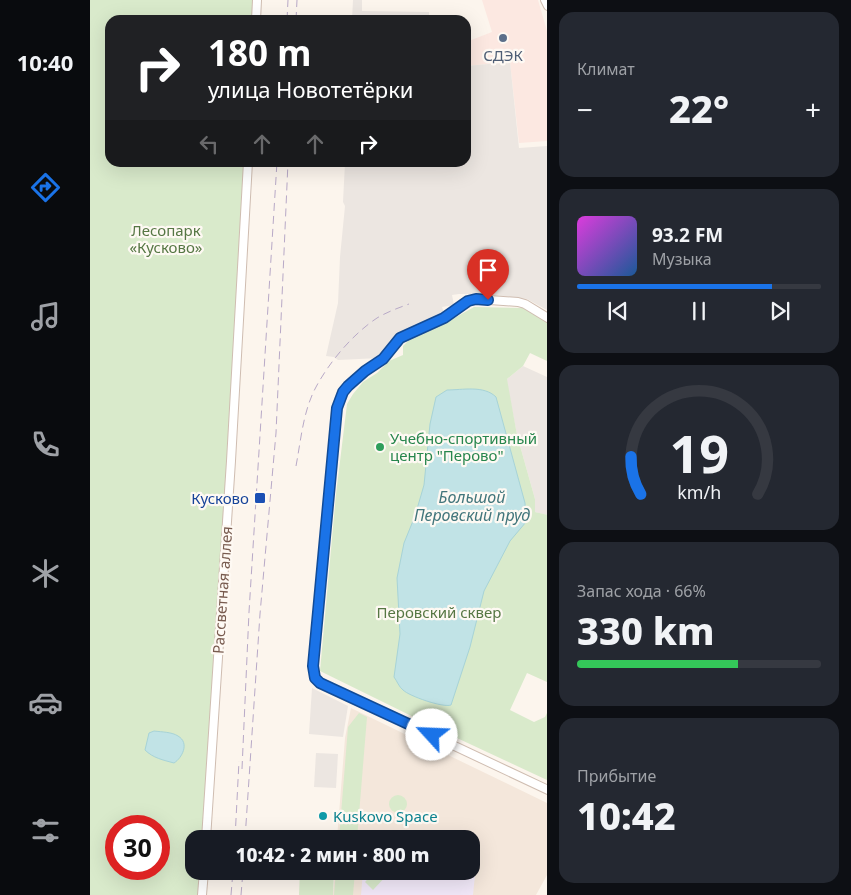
<!DOCTYPE html>
<html lang="ru">
<meta charset="utf-8">
<style>
body{margin:0;font-family:"Noto Sans",sans-serif;background:#242831;color:#f1f3f6;height:100vh;display:flex;flex-direction:column;font-size:19px;white-space:nowrap}
*{box-sizing:border-box;margin:0}
p{font-size:16px;color:#9ea1a6}
.icon{flex:none;width:28px;height:28px;fill:none;stroke:currentColor;stroke-width:2;stroke-linecap:round;stroke-linejoin:round}
.map{position:relative;flex:1;overflow:hidden}
.side{display:flex;flex-direction:column;gap:12px;padding:12px;background:#0d0f14;width:304px}
.side>*{flex:none}
.banner{position:absolute;left:15px;top:15px;width:366px;height:152px;border-radius:15px;box-shadow:0 5px 20px #0002;background:#202124;color:#fff;overflow:hidden}
.speed{position:absolute;left:15px;top:815px;display:flex;gap:10px;font-size:25px;font-weight:700;text-align:center}
.speed>*{display:grid;place-content:center;width:65px;height:65px;border-radius:50%;background:#171b24;box-shadow:0 5px 20px #0002;line-height:1}
.speed .limit{border:8px solid #d22;background:#fff;color:#111}
.pin{position:absolute;display:grid;place-items:center;width:42px;height:42px;color:#fff;margin:-51px -21px;border-radius:50% 50% 50% 0;rotate:-45deg;box-shadow:0 0 5px #0007}
.pin .icon{rotate:45deg}
.me{position:absolute;width:55px;margin:-28px;rotate:295deg;stroke-linejoin:round;filter:drop-shadow(0 0 4px #0008)}
.turn{display:flex;align-items:center;gap:18px;height:105px;padding:0 20px;font-size:22px}
.turn .icon{width:65px;height:65px;stroke-width:2.5}
.turn b{display:block;font-size:35px;line-height:42px}
.lanes{display:flex;align-items:center;height:48px;padding:0 20px;background:#0003;justify-content:center;gap:25px;direction:ltr}
.lanes .off{opacity:.35}
.big{font-size:38px;font-weight:800;line-height:1.1}
.side .tile{flex:1;display:flex;flex-direction:column;justify-content:center;gap:8px;min-width:0;padding:0 18px;border-radius:15px;background:#242831}
.side .dial{align-items:center;gap:0}
.dial svg{height:130px;overflow:visible;fill:none;stroke:#363941;stroke-width:7;stroke-linecap:round;text-anchor:middle}
.dial text{fill:#f1f3f6;stroke:none}
.song{display:flex;align-items:center;gap:15px}
.cover{width:60px;height:60px;border-radius:8px;background:linear-gradient(135deg,hsl(300 70% 55%),hsl(210 70% 35%))}
.played{height:5px;border-radius:2px;background:linear-gradient(90deg,#1a73e8 80%,#363941 80%)}
.keys{display:flex;justify-content:space-around;direction:ltr}
.heat{display:flex;justify-content:space-between;align-items:center;font-size:28px;direction:ltr}
.charge{height:8px;border-radius:4px;background:linear-gradient(90deg,#34c759 66%,#363941 0)}
.trip{position:absolute;left:95px;top:830px;width:295px;height:50px;border-radius:15px;background:#171b24;box-shadow:0 5px 20px #0002;font-weight:800;line-height:50px;text-align:center}
main{display:flex;flex:1;min-height:0}
.dock{display:flex;flex-direction:column;width:90px;justify-content:space-around;align-items:center;background:#090b0e;color:#9ea1a6}
.dock .icon{width:35px;height:35px}
.dock .active{color:#1a73e8}
.dock b{font-size:22px;color:#f1f3f6}
.map>svg:first-child{display:block}
.residential{fill:#f4e7db}
.commercial{fill:#fce8e1}
.industrial{fill:#ece6e1}
.education{fill:#f2e9f9}
.green{fill:#d9eacb;fill-rule:evenodd}
.water{fill:#c1e3e6;stroke:#a7d3d7}
.lines{fill:none;stroke-linecap:round;stroke-linejoin:round}
.minor-casing{stroke:#cfbdb1;stroke-width:10}
.minor{stroke:#fff;stroke-width:8}
.rail{stroke:#b8a9c7;stroke-width:1;stroke-dasharray:8 5;stroke-linecap:butt}
.route-casing{stroke:#114b97;stroke-width:12}
.route{stroke:#1a73e8;stroke-width:9}
.service-dot{fill:#5c6f8a;stroke:#fef9f3;stroke-width:2}
.leisure-dot{fill:#2e9e5b;stroke:#fef9f3;stroke-width:2}
.transit-dot{fill:#1a4fb4;stroke:#fef9f3;stroke-width:2}
.culture-dot{fill:#0f9aa8;stroke:#fef9f3;stroke-width:2}
.labels{text-anchor:middle;dominant-baseline:central;stroke-width:4.5;stroke-linejoin:round;paint-order:stroke}
.service-label{font-size:15px;fill:#4e5e75;stroke:#fef9f3}
.park-label{font-size:15px;fill:#567744;stroke:#fef9f3}
.leisure-label{font-size:15px;fill:#27864d;stroke:#fef9f3;text-anchor:start}
.transit-label{font-size:15px;fill:#164399;stroke:#fef9f3;text-anchor:end}
.street-label{font-size:15px;fill:#785b4f;stroke:#fef9f3}
.culture-label{font-size:15px;fill:#0d838f;stroke:#fef9f3;text-anchor:start}
.water-label{font-size:16px;font-style:italic;fill:#42767c;stroke:#fef9f3}
</style>
<main>
<nav class="dock">
<b>10:40</b>
<svg class="icon active" aria-label="directions" viewBox="0 0 24 24"><path d="M12 3l9 9-9 9-9-9zM9 14v-3h6M13 9l2 2-2 2"/></svg>
<svg class="icon" aria-label="music" viewBox="0 0 24 24"><path d="M9 18V5l10-2v13"/><circle cx="6" cy="18" r="3"/><circle cx="16" cy="16" r="3"/></svg>
<svg class="icon" aria-label="phone" viewBox="0 0 24 24"><path d="M5 4h4l2 5-3 2q2 4 5 5l2-3 5 2v4C11 20 4 13 5 4z"/></svg>
<svg class="icon" aria-label="climate" viewBox="0 0 24 24"><path d="M12 3v18M4 7l16 10M4 17L20 7"/></svg>
<svg class="icon" aria-label="car" viewBox="0 0 24 24"><path d="M5 17H2v-5l4-1 3-4h7l3 4 3 1v5h-3M9 17h6M6 11h13"/><circle cx="7" cy="17" r="2"/><circle cx="17" cy="17" r="2"/></svg>
<svg class="icon" aria-label="filters" viewBox="0 0 24 24"><path d="M4 7h16M4 17h16"/><circle cx="9" cy="7" r="2"/><circle cx="15" cy="17" r="2"/></svg>
</nav>
<div class="map">
<svg width="458" height="895" viewBox="0 0 458 895">
<rect width="100%" height="100%" fill="#fcf5ed"/>
<path class="residential" d="M 261,708 L 457,803 L 457,875 L 446,895 L 243,895 L 245,871 L 381,871 L 381,839 L 247,839 L 255,738 Z"/>
<path class="commercial" d="M 392,0 L 448,0 L 457,31 L 457,141 L 429,143 L 420,62 L 376,66 L 376,42 L 402,32 Z"/>
<g class="industrial">
<path d="M 263,0 L 272,0 L 272,11 L 339,12 L 339,20 L 262,20 Z"/>
<path d="M 420,62 L 429,148 L 457,146 L 457,310 L 437,299 L 393,294 L 369,294 L 362,295 L 364,305 L 352,307 L 355,316 L 300,340 L 290,358 L 248,360 L 244,357 L 236,356 L 248,303 L 250,257 L 255,206 L 253,202 L 255,163 L 376,162 L 376,66 Z"/>
<path d="M 433,366 L 457,377 L 457,515 L 445,512 L 445,499 L 427,435 L 417,383 L 417,379 Z"/>
<path d="M 222,688 L 258,706 L 253,737 L 219,734 Z"/>
<path d="M 226,753 L 248,754 L 246,788 L 224,787 Z"/>
</g>
<path class="education" d="M 381,844 L 388,845 L 383,895 L 271,895 L 273,871 L 381,871 Z"/>
<g class="green">
<path d="M 0,0 L 164,0 L 163,20 L 20,20 L 20,162 L 155,163 L 139,451 L 114,839 L 104,839 L 104,871 L 112,871 L 111,895 L 0,895 ZM 26,826 L 69,826 L 69,869 L 26,869 Z"/>
<path d="M 384,307 L 433,308 L 457,322 L 457,361 L 440,353 L 433,366 L 417,379 L 427,435 L 445,499 L 445,512 L 458,515 L 457,682 L 437,673 L 420,710 L 444,722 L 455,717 L 457,713 L 457,780 L 352,731 L 230,671 L 246,494 L 257,404 L 263,394 L 273,382 L 287,373 L 299,361 L 313,355 L 313,346 L 318,341 L 352,325 Z"/>
<path d="M 269,713 L 277,717 L 267,839 L 249,839 L 258,727 Z"/>
<circle cx="308" cy="804" r="9"/>
<path d="M 210,871 L 244,871 L 243,895 L 209,895 Z"/>
<path d="M 246,871 L 265,871 L 263,895 L 244,895 Z"/>
<path d="M 285,871 L 295,871 L 298,874 L 283,890 L 275,882 Z"/>
</g>
<g class="water">
<path d="M 357,390 C 372,390 394,385 406,397 L 435,503 L 436,522 L 420,541 L 394,591 L 380,647 L 361,705 C 353,708 319,696 313,690 C 309,687 307,681 304,677 L 310,634 L 307,578 L 314,543 L 325,516 L 334,485 L 340,424 L 346,397 Z"/>
<path d="M 64,731 C 72,732 82,732 88,736 C 100,743 92,758 84,763 C 73,760 63,758 55,750 L 59,733 Z"/>
</g>
<g class="lines">
<defs>
<g id="minor">
<path d="M 455,0 L 458,6"/>
<path d="M 166,20 L 167,0"/>
<path d="M 458,318 L 435,304 L 428,302 L 386,299 L 378,301 L 354,319 L 310,339 L 293,359 L 266,378 L 258,386 L 253,392 L 247,408 L 223,665 L 225,678 L 231,683 L 458,790"/>
<path d="M 116,839 L 141,461 L 158,162"/>
<path d="M 112,895 L 114,871"/>
</g>
</defs>
<use href="#minor" class="minor-casing"/>
<use href="#minor" class="minor"/>
<g class="rail">
<path d="M 197,20 L 198,0"/>
<path d="M 206,20 L 207,0"/>
<path d="M 206,466 C 211,440 213,411 226,387 C 240,361 263,334 287,318 C 297,312 308,308 319,304"/>
<path d="M 152,769 L 159,612 L 187,162"/>
<path d="M 145,839 L 149,761"/>
<path d="M 155,839 L 170,614 L 186,433 L 198,162"/>
<path d="M 141,895 L 143,871"/>
<path d="M 151,895 L 153,871"/>
</g>
</g>
<g class="lines">
<defs>
<path id="route" d="M 342,735 L 230,683 L 225,678 L 223,666 L 247,408 L 253,392 L 258,386 L 275,371 L 293,359 L 310,338 L 354,318 L 378,301 L 386,299 L 398,300"/>
</defs>
<use href="#route" class="route-casing"/>
<use href="#route" class="route"/>
</g>
<circle class="service-dot" cx="413" cy="38" r="5"/>
<circle class="leisure-dot" cx="290" cy="447" r="5"/>
<rect class="transit-dot" x="164" y="492" width="12" height="12" rx="2.5"/>
<circle class="culture-dot" cx="233" cy="816" r="5"/>
<g class="labels">
<g class="service-label">
<text x="413" y="55">СДЭК</text>
</g>
<g class="park-label">
<text x="76" y="230">Лесопарк<tspan x="76" dy="17">«Кусково»</tspan></text>
<text x="349" y="612">Перовский сквер</text>
</g>
<g class="leisure-label">
<text x="300" y="438">Учебно-спортивный<tspan x="300" dy="17">центр "Перово"</tspan></text>
</g>
<g class="transit-label">
<text x="159" y="498">Кусково</text>
</g>
<g class="street-label">
<text transform="translate(132 590) rotate(-86)">Рассветная аллея</text>
</g>
<g class="culture-label">
<text x="243" y="816">Kuskovo Space</text>
</g>
<g class="water-label">
<text x="382" y="497">Большой<tspan x="382" dy="18">Перовский пруд</tspan></text>
</g>
</g>
</svg>
<div class="speed"><div class="limit">30</div></div>
<div class="pin" style="left:398px;top:300px;background:#d93025"><svg class="icon" aria-label="arrive" viewBox="0 0 24 24"><path d="M6 21V4h12l-3 4 3 4H6"/></svg></div>
<svg class="me" style="left:342px;top:735px" viewBox="-20 -20 40 40"><circle r="19" fill="#fff"/><path d="M0-13L10 11 0 6-10 11z" fill="#1a73e8"/></svg>
<div class="trip">10:42 · 2 мин · 800 m</div>
<div class="banner">
<div class="turn"><svg class="icon" aria-label="right" viewBox="0 0 24 24"><path d="M7 20v-9h11M14 6l5 5-5 5"/></svg><div><b>180 m</b>улица Новотетёрки</div></div>
<div class="lanes"><svg class="icon off" aria-label="left" viewBox="0 0 24 24"><path d="M17 20v-9H6M10 6l-5 5 5 5"/></svg><svg class="icon off" aria-label="ahead" viewBox="0 0 24 24"><path d="M12 20V5M6 11l6-6 6 6"/></svg><svg class="icon off" aria-label="ahead" viewBox="0 0 24 24"><path d="M12 20V5M6 11l6-6 6 6"/></svg><svg class="icon" aria-label="right" viewBox="0 0 24 24"><path d="M7 20v-9h11M14 6l5 5-5 5"/></svg></div>
</div>
</div>
<section class="side">
<div class="tile"><p>Климат</p>
<div class="heat"><a>−</a><b class="big">22°</b><a>+</a></div>
</div>
<div class="tile">
<div class="song"><i class="cover"></i><div><b>93.2 FM</b><p>Музыка</p></div></div>
<div class="played"></div>
<div class="keys"><svg class="icon" aria-label="previous" viewBox="0 0 24 24"><path d="M18 5L8 12l10 7zM5 5v14"/></svg><svg class="icon" aria-label="pause" viewBox="0 0 24 24"><path d="M8 5v14M16 5v14"/></svg><svg class="icon" aria-label="next" viewBox="0 0 24 24"><path d="M6 5l10 7-10 7zM19 5v14"/></svg></div>
</div>
<div class="tile dial"><svg viewBox="0 0 100 80">
<path d="M14 69A42 42 0 1 1 86 69"/>
<path d="M14 69A42 42 0 0 1 8 46" stroke="#1a73e8"/>
<text x="50" y="56" font-size="32" font-weight="700">19</text>
<text x="50" y="72" font-size="11">km/h</text>
</svg></div>
<div class="tile"><p>Запас хода · 66%</p><b class="big">330 km</b><div class="charge"></div></div>
<div class="tile"><p>Прибытие</p><b class="big">10:42</b></div>
</section>
</main>
